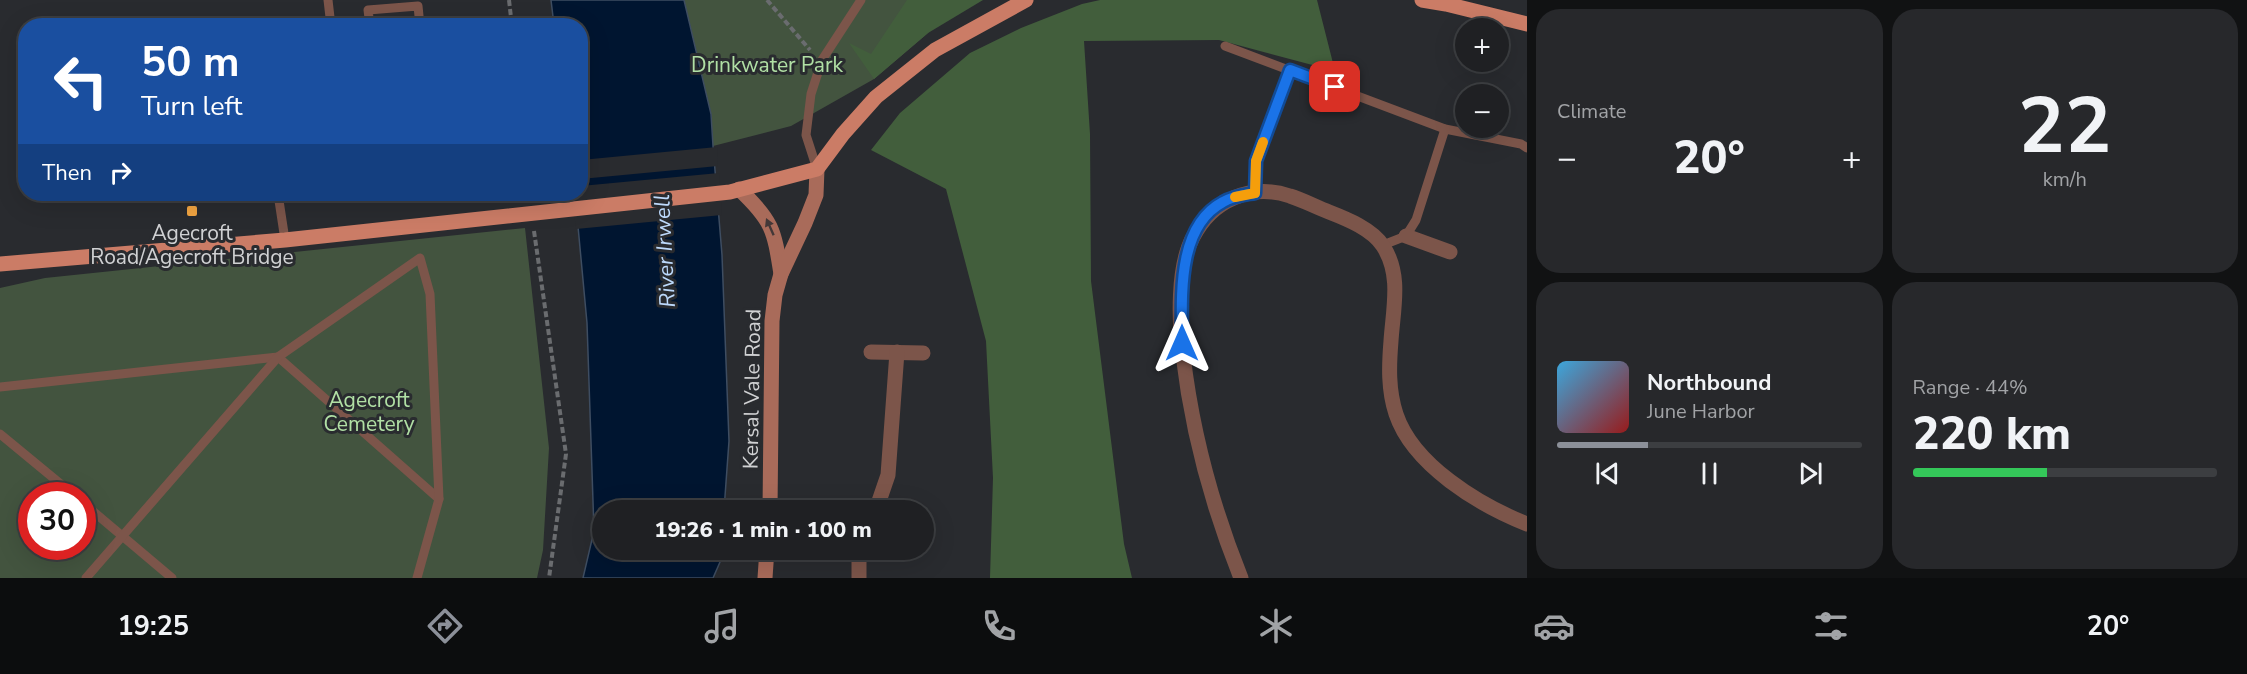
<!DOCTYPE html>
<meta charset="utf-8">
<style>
body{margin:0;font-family:"Nunito Sans",sans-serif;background:#27282b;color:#f1f3f6;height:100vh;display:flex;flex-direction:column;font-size:22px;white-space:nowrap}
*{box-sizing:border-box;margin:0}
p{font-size:20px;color:#a1a3a6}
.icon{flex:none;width:33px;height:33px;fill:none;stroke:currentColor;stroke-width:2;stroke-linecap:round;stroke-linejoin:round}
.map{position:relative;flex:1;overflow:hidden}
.side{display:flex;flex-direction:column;gap:9px;padding:9px;background:#111213;width:720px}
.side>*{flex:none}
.hud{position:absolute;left:18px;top:18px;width:570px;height:183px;border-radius:24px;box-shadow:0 6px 24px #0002,0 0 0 2px #3c3e41;background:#1a4fa0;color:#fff;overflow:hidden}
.fabs{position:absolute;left:1455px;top:18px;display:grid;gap:12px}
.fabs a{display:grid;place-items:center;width:54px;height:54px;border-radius:50%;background:#1f2023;box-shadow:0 6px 24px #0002,0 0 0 2px #3c3e41;font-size:30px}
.speed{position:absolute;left:18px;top:482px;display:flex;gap:12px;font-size:30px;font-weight:700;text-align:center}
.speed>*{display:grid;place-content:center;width:78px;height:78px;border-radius:50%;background:#1f2023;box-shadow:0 6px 24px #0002,0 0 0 2px #3c3e41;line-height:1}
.speed .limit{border:9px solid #d22;background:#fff;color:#111}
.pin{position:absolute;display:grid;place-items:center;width:51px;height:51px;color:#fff;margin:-26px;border-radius:12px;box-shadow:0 3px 9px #0006}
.me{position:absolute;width:66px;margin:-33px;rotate:0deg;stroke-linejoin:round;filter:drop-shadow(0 0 4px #0008)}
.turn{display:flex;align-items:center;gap:21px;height:126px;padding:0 24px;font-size:27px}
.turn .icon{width:78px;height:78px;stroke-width:2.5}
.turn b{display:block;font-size:42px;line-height:51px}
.then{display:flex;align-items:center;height:57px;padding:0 24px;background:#0003;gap:12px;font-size:22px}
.big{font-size:45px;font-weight:800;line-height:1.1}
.side .widget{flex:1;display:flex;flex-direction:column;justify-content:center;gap:9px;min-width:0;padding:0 21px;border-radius:24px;background:#27282b}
.side .dial{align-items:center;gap:0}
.dial b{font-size:78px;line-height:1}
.song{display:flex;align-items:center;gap:18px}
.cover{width:72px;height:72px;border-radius:9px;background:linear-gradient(135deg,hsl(200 70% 55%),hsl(0 70% 35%))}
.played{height:6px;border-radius:3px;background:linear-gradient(90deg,#8c9099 30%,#3c3e41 30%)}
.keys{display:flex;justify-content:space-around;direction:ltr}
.heat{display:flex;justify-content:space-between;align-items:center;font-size:33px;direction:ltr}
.charge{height:9px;border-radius:4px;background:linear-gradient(90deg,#34c759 44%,#3c3e41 0)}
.side .tiles{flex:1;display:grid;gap:9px;grid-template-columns:repeat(2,1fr)}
.trip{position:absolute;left:592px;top:500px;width:342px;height:60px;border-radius:30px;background:#1f2023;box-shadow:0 6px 24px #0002,0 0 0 2px #3c3e41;font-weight:800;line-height:60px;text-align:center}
.tab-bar{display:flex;height:96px;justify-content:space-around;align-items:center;background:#0c0d0e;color:#a1a3a6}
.tab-bar .icon{width:42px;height:42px}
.tab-bar .active{color:#8c9099}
.tab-bar b{font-size:27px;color:#f1f3f6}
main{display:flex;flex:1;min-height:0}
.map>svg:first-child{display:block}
.green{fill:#43543f;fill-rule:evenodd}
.forest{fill:#425e3c}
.water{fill:#001530;stroke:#3e4d61;stroke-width:1.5}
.pier{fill:#292b2f}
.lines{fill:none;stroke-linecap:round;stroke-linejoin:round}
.path{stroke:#6a6c6f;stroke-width:4;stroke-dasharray:6 3;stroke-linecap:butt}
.lane{stroke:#7c554a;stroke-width:9}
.street{stroke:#7c554a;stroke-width:15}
.secondary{stroke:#a96b5a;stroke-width:15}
.primary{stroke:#cb7c66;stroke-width:15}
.oneway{fill:#433838}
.route-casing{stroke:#114b97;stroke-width:15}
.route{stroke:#1a73e8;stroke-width:10}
.slow{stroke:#f59e0b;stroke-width:10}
.poi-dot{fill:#f2a542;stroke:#292b2f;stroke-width:2}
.labels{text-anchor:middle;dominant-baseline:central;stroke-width:6;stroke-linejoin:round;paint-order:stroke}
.park-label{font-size:21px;fill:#b1e0a5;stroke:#292b2f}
.poi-label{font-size:21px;fill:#d0d1d3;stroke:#292b2f}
.street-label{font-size:21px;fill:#d0d1d3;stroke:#292b2f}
.water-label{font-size:22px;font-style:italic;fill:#bdd9fb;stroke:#292b2f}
</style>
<main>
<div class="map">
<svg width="1527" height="578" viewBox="0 0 1527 578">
<rect width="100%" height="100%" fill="#292b2f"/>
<g class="green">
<path d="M 684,0 L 952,0 L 928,33 L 874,79 L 791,126 L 713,146 L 711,114 Z"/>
<path d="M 525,228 L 549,448 L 543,550 L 537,578 L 0,578 L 0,288 L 45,278 ZM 32,495 L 82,495 L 82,546 L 32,546 Z"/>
</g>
<g class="forest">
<path d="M 907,0 L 983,0 L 928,33 L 874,79 L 849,43 L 871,54 Z"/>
<path d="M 1100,0 L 1317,0 L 1335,71 L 1219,40 L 1084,41 L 1090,134 L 1091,281 L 1124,544 L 1132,578 L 990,578 L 993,478 L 986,341 L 946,189 L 871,150 L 900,113 L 970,53 L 1021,28 L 1082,4 Z"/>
</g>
<path class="water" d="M 551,0 L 684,0 L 711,114 L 713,146 L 722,255 L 729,441 L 724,510 L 603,510 L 603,549 L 721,549 L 720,562 L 713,578 L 583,578 L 594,531 L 587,323 L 575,194 L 580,194 L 580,26 L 554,25 Z"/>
<g class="pier">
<path d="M 717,147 L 718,166 L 581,179 L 581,160 Z"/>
<path d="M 719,173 L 722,215 L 576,229 L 572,194 L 580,194 L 581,186 Z"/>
</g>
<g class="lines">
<g class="path">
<path d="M 509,0 L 512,26"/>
<path d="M 767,0 L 810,50"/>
<path d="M 534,231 L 566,454 L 549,578"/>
</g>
<g class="lane">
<path d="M 328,0 L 331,26"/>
<path d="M 370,26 L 368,10 L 418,6 L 420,26"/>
<path d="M 1225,46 L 1445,129 L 1521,144 L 1527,148"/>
<path d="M 817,169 L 806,135 L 811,94 L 822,60 L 861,0"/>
<path d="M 1255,193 L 1256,161 L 1290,71"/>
<path d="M 278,194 L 285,240"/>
<path d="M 1383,245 L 1406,236 L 1416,220 L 1445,129"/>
<path d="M 0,387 L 278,357 L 439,499 L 417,578"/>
<path d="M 0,434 L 74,495"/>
<path d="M 82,502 L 172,578"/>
<path d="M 86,578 L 278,357 L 420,258 L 430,294 L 439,499"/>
</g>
<g class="street">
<path d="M 1406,236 L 1450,252"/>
<path d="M 871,352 L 923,353"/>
<path d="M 876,510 L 888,475 L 897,352"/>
<path d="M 859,578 L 859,561 L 863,549"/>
<path d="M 1241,578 C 1212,506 1192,432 1183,355 C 1179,321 1177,267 1193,237 C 1212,200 1251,183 1290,196 C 1303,200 1316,207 1329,212 C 1347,219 1372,229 1383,246 C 1402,275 1393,309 1391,341 C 1389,365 1388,390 1396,414 C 1413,465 1479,505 1527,524"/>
</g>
<g class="secondary">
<path d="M 739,189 C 773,221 774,230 781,274"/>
<path d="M 770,510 L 772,321 L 775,295 L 781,274 L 805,223 L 816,195 L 817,169"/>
<path d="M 765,578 L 767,549"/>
</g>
<g class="primary">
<path d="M 1422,0 L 1446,4 L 1527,24"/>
<path d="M 0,264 L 285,240 L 730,192 L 817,169 L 843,134 L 876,97 L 935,50 L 1026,0"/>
</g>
</g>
<defs><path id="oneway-solid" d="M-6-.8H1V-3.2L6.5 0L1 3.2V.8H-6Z" transform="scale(1.5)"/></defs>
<use class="oneway" href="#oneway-solid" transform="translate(770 227) rotate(-114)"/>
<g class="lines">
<defs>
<path id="route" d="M 1182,343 C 1182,299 1176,227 1223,202 C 1233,196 1244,195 1255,193 L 1256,161 L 1290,70 L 1335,87"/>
</defs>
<use href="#route" class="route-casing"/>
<use href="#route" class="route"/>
<path class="slow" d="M 1235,197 L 1255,193 L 1256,161 L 1263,142"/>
</g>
<rect class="poi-dot" x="186" y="205" width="12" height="12" rx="3"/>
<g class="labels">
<g class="park-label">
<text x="767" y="65">Drinkwater Park</text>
<text x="369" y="400">Agecroft<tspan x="369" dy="24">Cemetery</tspan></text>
</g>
<g class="poi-label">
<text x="192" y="233">Agecroft<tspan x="192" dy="24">Road/Agecroft Bridge</tspan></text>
</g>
<g class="street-label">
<text transform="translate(752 389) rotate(-89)">Kersal Vale Road</text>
</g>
<g class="water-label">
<text transform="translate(665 251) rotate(-93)">River Irwell</text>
</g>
</g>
</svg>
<div class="fabs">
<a>+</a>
<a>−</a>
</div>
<div class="speed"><div class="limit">30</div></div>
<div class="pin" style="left:1335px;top:87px;background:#d93025"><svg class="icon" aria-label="arrive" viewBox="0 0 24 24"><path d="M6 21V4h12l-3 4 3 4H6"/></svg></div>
<svg class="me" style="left:1182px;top:343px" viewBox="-20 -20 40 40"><path d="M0-17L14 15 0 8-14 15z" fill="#1a73e8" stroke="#fff" stroke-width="4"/></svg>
<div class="trip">19:26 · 1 min · 100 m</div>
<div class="hud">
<div class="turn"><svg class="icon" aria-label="left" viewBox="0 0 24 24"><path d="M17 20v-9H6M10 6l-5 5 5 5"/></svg><div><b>50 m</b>Turn left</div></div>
<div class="then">Then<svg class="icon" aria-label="right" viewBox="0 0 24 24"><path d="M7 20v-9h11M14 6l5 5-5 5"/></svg></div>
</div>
</div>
<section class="side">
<div class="tiles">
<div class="widget"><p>Climate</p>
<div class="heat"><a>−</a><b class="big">20°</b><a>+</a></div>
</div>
<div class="widget dial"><b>22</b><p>km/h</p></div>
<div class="widget">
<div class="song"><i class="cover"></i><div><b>Northbound</b><p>June Harbor</p></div></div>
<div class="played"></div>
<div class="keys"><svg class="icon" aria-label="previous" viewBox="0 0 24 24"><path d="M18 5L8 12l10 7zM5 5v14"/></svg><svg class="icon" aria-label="pause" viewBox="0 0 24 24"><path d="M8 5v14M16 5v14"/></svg><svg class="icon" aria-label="next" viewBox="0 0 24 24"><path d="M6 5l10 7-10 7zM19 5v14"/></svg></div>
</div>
<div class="widget"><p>Range · 44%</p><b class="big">220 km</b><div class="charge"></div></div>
</div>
</section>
</main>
<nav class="tab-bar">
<b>19:25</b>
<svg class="icon active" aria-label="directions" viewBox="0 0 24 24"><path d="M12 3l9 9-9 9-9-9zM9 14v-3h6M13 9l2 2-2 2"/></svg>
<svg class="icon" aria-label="music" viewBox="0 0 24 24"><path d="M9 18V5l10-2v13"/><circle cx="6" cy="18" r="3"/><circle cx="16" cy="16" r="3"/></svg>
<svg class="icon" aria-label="phone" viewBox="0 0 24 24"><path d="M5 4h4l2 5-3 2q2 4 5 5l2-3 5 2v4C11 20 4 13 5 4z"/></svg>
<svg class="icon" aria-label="climate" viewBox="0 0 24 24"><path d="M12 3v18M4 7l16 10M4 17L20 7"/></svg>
<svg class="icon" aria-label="car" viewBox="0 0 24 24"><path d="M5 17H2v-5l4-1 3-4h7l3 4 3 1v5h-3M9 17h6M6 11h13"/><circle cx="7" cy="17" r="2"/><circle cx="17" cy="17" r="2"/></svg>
<svg class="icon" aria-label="filters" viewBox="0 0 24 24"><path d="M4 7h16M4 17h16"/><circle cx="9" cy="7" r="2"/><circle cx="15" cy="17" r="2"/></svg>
<b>20°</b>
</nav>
